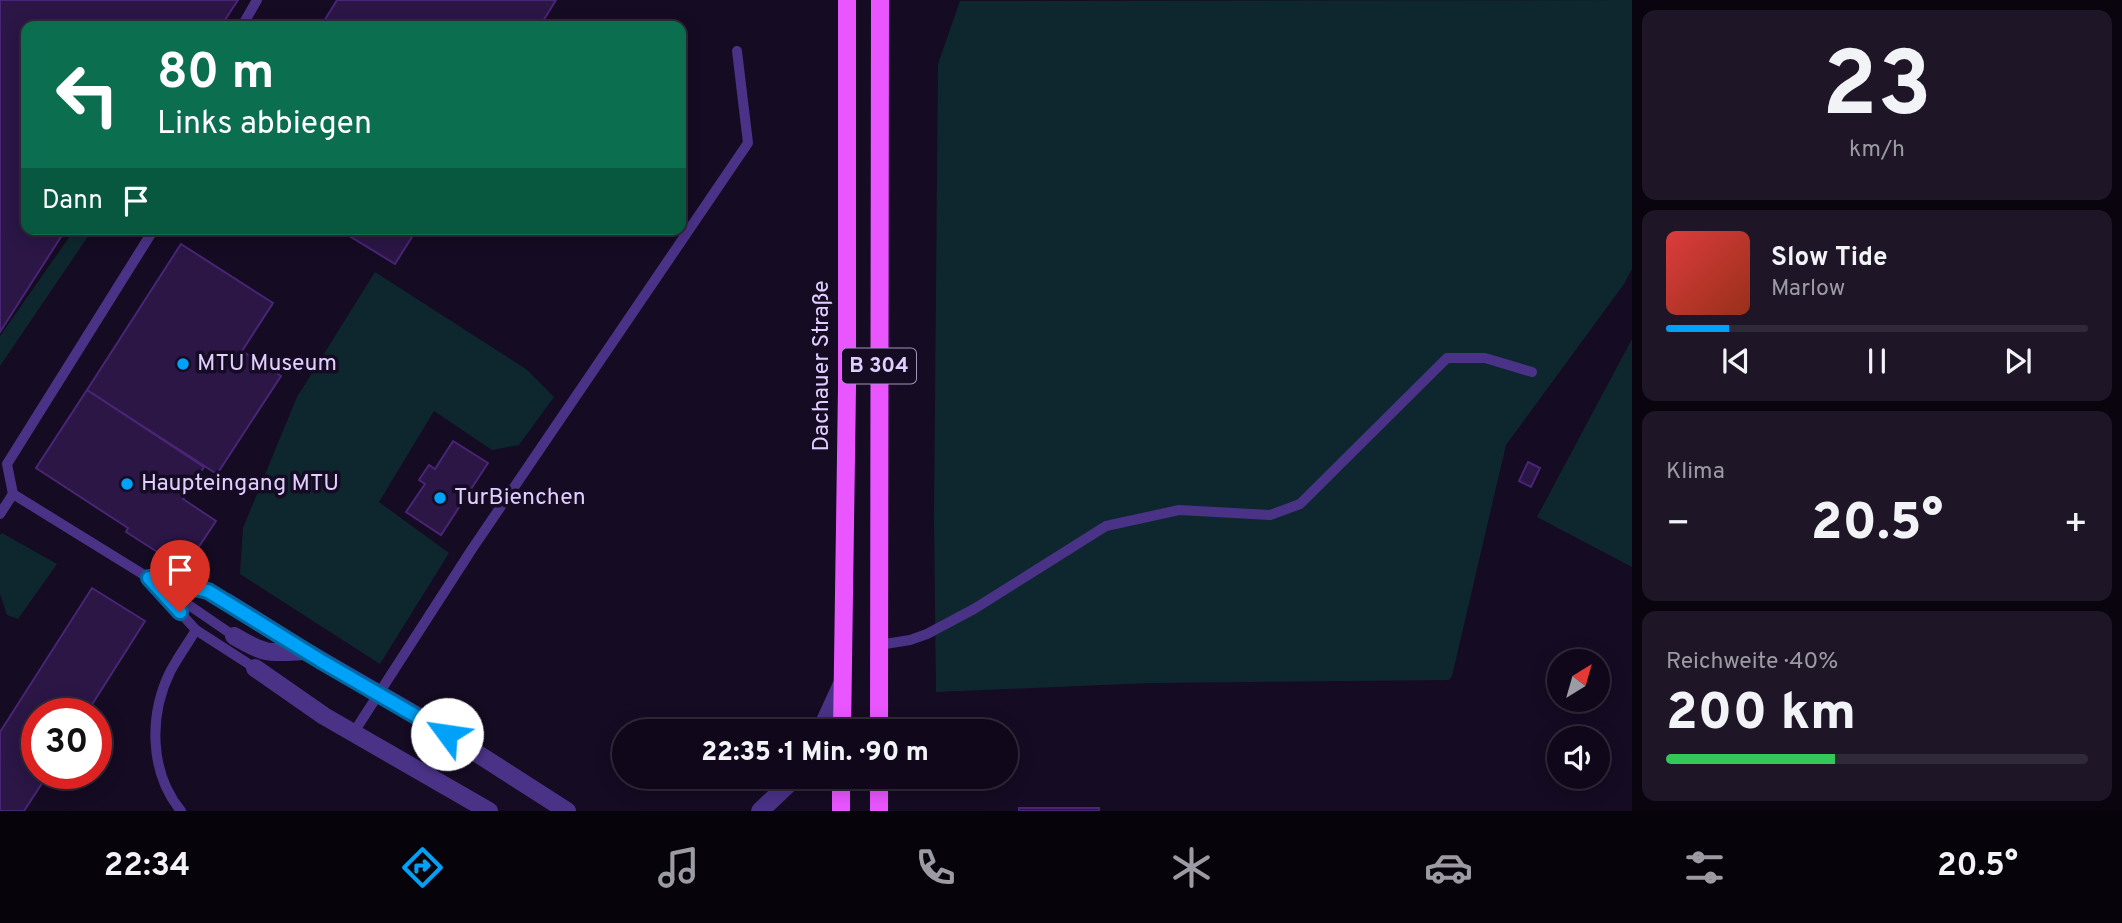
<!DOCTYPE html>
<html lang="de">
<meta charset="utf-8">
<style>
body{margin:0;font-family:Overpass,sans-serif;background:#1e1627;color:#f1f3f6;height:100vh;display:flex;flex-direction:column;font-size:26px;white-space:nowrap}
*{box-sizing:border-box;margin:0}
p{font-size:23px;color:#9c9aa2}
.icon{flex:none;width:38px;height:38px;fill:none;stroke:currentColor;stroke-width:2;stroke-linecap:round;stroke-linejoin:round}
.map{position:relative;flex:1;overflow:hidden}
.panel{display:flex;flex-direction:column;gap:10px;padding:10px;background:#09040e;width:490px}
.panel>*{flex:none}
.hud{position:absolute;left:21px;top:21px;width:665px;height:214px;border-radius:14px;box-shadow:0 4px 18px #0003,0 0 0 2px #302939;background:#0b6e4f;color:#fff;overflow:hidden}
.needle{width:46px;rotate:37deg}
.fabs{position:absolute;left:1547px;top:649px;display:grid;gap:14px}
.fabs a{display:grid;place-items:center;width:63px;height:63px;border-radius:50%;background:#10081a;box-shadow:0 4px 18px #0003,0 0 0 2px #302939;font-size:35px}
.speed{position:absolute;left:21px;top:698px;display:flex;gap:14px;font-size:35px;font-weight:700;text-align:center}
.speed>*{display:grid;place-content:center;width:91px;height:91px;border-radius:50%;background:#10081a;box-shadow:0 4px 18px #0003,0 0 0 2px #302939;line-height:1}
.speed .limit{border:10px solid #d22;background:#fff;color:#111}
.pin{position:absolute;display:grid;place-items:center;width:60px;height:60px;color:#fff;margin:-72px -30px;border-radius:50% 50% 50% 0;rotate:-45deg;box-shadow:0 0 7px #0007}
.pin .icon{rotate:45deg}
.me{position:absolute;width:77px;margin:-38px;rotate:301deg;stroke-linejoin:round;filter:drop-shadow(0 0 5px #0008)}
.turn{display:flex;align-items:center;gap:24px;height:147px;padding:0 21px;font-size:32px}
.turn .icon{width:91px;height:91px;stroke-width:2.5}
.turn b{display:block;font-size:49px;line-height:60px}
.then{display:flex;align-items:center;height:66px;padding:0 21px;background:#0003;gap:14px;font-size:26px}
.big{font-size:52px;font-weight:800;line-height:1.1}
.panel .tile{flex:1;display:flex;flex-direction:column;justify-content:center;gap:10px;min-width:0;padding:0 24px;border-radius:14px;background:#1e1627}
.panel .dial{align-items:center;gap:0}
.dial b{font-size:91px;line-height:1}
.song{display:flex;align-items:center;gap:21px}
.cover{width:84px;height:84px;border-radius:10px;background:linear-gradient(135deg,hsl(0 70% 55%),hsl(10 70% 35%))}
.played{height:7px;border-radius:4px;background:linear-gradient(90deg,#00a2f9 15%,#302939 15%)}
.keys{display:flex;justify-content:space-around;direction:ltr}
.heat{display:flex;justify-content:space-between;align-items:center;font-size:38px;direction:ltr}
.charge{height:10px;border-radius:5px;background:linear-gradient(90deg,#34c759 40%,#302939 0)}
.trip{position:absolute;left:612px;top:719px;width:406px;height:70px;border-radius:35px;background:#10081a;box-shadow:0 4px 18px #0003,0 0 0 2px #302939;font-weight:800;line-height:70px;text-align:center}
.tabs{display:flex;height:112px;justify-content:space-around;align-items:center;background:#06030a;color:#9c9aa2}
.tabs .icon{width:49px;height:49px}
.tabs .current{color:#00a2f9}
.tabs b{font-size:32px;color:#f1f3f6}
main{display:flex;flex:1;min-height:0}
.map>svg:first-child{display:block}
.green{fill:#0e272e}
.building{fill:#2b1646;stroke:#492575;stroke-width:2}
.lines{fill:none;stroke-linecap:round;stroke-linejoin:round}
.service{stroke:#4a3287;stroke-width:10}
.minor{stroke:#4a3287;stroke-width:18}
.primary{stroke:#e955ff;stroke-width:18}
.route-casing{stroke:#0069a2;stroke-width:18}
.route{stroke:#00a2f9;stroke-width:12}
.poi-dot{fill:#00a2f9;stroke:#150b23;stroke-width:2.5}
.labels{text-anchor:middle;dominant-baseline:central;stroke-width:7;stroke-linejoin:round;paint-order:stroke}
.shield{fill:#150b23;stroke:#a394bd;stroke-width:2}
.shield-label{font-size:21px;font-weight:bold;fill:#e0ceff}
.poi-label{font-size:23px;fill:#e0ceff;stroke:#150b23;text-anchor:start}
.street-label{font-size:23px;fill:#e0ceff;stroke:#150b23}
</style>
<main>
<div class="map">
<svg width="1632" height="811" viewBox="0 0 1632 811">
<rect width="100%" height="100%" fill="#150b23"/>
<g class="green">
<path d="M 1632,0 L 1632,269 L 1624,284 L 1506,445 L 1452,676 L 1449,680 L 1150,683 L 936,692 L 934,517 L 938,64 L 960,1 Z"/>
<path d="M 75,229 L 93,229 L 0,366 L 0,336 Z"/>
<path d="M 375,272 L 526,369 L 554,397 L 519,445 L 492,450 L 434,411 L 379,502 L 449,553 L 380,664 L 240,574 L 243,528 L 297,397 Z"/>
<path d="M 1632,339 L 1632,567 L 1537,517 Z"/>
<path d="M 2,533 L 57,564 L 18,619 L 7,615 L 0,594 L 0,535 Z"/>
</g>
<g class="building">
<path d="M 0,0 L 238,0 L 221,26 L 26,26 L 26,229 L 66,229 L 0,332 Z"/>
<path d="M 337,0 L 556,0 L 540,26 L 321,26 Z"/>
<path d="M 338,229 L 417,229 L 395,264 Z"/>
<path d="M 181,244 L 273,303 L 242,351 L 281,376 L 217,474 L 87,390 Z"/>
<path d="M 87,390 L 204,467 L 183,499 L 216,521 L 184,569 L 126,532 L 128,528 L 36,468 Z"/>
<path d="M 453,441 L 488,463 L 441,535 L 406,512 L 425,484 L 419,480 L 429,465 L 435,469 Z"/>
<path d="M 1528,462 L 1540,468 L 1531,487 L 1519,481 Z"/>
<path d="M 92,588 L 145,621 L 86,714 L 37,714 L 37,774 L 48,774 L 24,811 L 0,811 L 0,732 Z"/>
<rect x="1019" y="808" width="80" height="3"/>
</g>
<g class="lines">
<g class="service">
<path d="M 242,26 L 257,0"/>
<path d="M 13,494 L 7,464 L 154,229"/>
<path d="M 0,514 L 13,494 L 149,578 L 196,630 L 255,668"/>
<path d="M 155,580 L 208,591 L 227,602"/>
<path d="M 164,588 L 234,636"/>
<path d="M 879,645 L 910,640 L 927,634 L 974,609 L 1106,526 L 1179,510 L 1270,515 L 1300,504 L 1447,358 L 1485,358 L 1532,372"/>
<path d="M 354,732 L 472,549 L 748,143 L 737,51"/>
<path d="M 181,811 C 149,772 149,715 170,672 C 178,657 188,643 196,630"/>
</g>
<g class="minor">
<path d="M 227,602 L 305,651 L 428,722 L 567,811"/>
<path d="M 234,636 C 266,655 268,653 305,651"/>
<path d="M 255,668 L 324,716 L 489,811"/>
<path d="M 820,732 L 842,684"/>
<path d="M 760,811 L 796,777"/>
</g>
<g class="primary">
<path d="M 842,732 L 847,387 L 847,0"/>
<path d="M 879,732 L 880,0"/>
<path d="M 879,777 L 879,811"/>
<path d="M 841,811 L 841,777"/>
</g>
</g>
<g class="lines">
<defs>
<path id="route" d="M 180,612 L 149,578 L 208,591 L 323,662 L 447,734"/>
</defs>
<use href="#route" class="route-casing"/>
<use href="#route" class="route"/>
</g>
<g class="poi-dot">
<circle cx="183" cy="364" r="7"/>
<circle cx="127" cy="484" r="7"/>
<circle cx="440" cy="498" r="7"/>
</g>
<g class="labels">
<rect class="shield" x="842" y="348.5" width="74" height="35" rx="5"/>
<g class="shield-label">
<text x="879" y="366">B 304</text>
</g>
<g class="poi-label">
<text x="197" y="364">MTU Museum</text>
<text x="141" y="484">Haupteingang MTU</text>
<text x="454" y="498">TurBienchen</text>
</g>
<g class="street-label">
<text transform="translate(822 366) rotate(-90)">Dachauer Straße</text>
</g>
</g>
</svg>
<div class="fabs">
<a><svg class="needle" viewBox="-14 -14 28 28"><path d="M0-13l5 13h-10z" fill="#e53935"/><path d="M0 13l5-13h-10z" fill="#9c9aa2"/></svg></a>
<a><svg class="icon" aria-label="sound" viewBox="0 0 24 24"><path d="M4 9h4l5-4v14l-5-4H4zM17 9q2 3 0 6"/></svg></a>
</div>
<div class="speed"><div class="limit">30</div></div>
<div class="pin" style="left:180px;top:612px;background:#d93025"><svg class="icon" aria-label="arrive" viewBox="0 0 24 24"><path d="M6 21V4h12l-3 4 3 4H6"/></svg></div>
<svg class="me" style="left:447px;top:734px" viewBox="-20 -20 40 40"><circle r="19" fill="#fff"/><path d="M0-13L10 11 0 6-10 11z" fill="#00a2f9"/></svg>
<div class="trip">22:35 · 1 Min. · 90 m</div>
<div class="hud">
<div class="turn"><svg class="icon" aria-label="left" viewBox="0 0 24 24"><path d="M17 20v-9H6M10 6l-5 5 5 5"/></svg><div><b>80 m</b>Links abbiegen</div></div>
<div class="then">Dann<svg class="icon" aria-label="arrive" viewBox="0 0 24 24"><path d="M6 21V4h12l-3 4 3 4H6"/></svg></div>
</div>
</div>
<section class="panel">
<div class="tile dial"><b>23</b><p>km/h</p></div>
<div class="tile">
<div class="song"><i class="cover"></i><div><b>Slow Tide</b><p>Marlow</p></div></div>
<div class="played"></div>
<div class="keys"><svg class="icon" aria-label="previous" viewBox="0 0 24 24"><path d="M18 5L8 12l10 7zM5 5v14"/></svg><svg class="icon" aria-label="pause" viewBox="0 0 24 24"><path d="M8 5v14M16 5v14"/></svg><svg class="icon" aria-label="next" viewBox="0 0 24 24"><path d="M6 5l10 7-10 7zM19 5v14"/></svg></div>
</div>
<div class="tile"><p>Klima</p>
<div class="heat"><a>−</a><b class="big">20.5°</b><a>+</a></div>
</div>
<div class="tile"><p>Reichweite · 40%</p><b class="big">200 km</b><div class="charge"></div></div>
</section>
</main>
<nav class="tabs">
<b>22:34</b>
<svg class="icon current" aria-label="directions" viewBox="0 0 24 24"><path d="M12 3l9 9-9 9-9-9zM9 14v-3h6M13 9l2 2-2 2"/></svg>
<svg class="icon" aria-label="music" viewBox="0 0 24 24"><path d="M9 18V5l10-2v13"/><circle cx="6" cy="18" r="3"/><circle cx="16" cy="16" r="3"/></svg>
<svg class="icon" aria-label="phone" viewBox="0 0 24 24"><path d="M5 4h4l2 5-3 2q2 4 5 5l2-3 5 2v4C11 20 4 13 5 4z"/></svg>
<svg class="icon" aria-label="climate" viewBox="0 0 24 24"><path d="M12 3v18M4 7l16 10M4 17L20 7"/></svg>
<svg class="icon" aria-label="car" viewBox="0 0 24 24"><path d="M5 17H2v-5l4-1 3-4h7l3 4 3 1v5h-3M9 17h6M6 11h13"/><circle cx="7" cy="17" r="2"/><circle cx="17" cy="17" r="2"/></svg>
<svg class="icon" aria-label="filters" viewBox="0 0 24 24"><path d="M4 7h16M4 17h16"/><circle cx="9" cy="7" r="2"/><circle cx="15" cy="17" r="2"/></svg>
<b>20.5°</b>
</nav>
